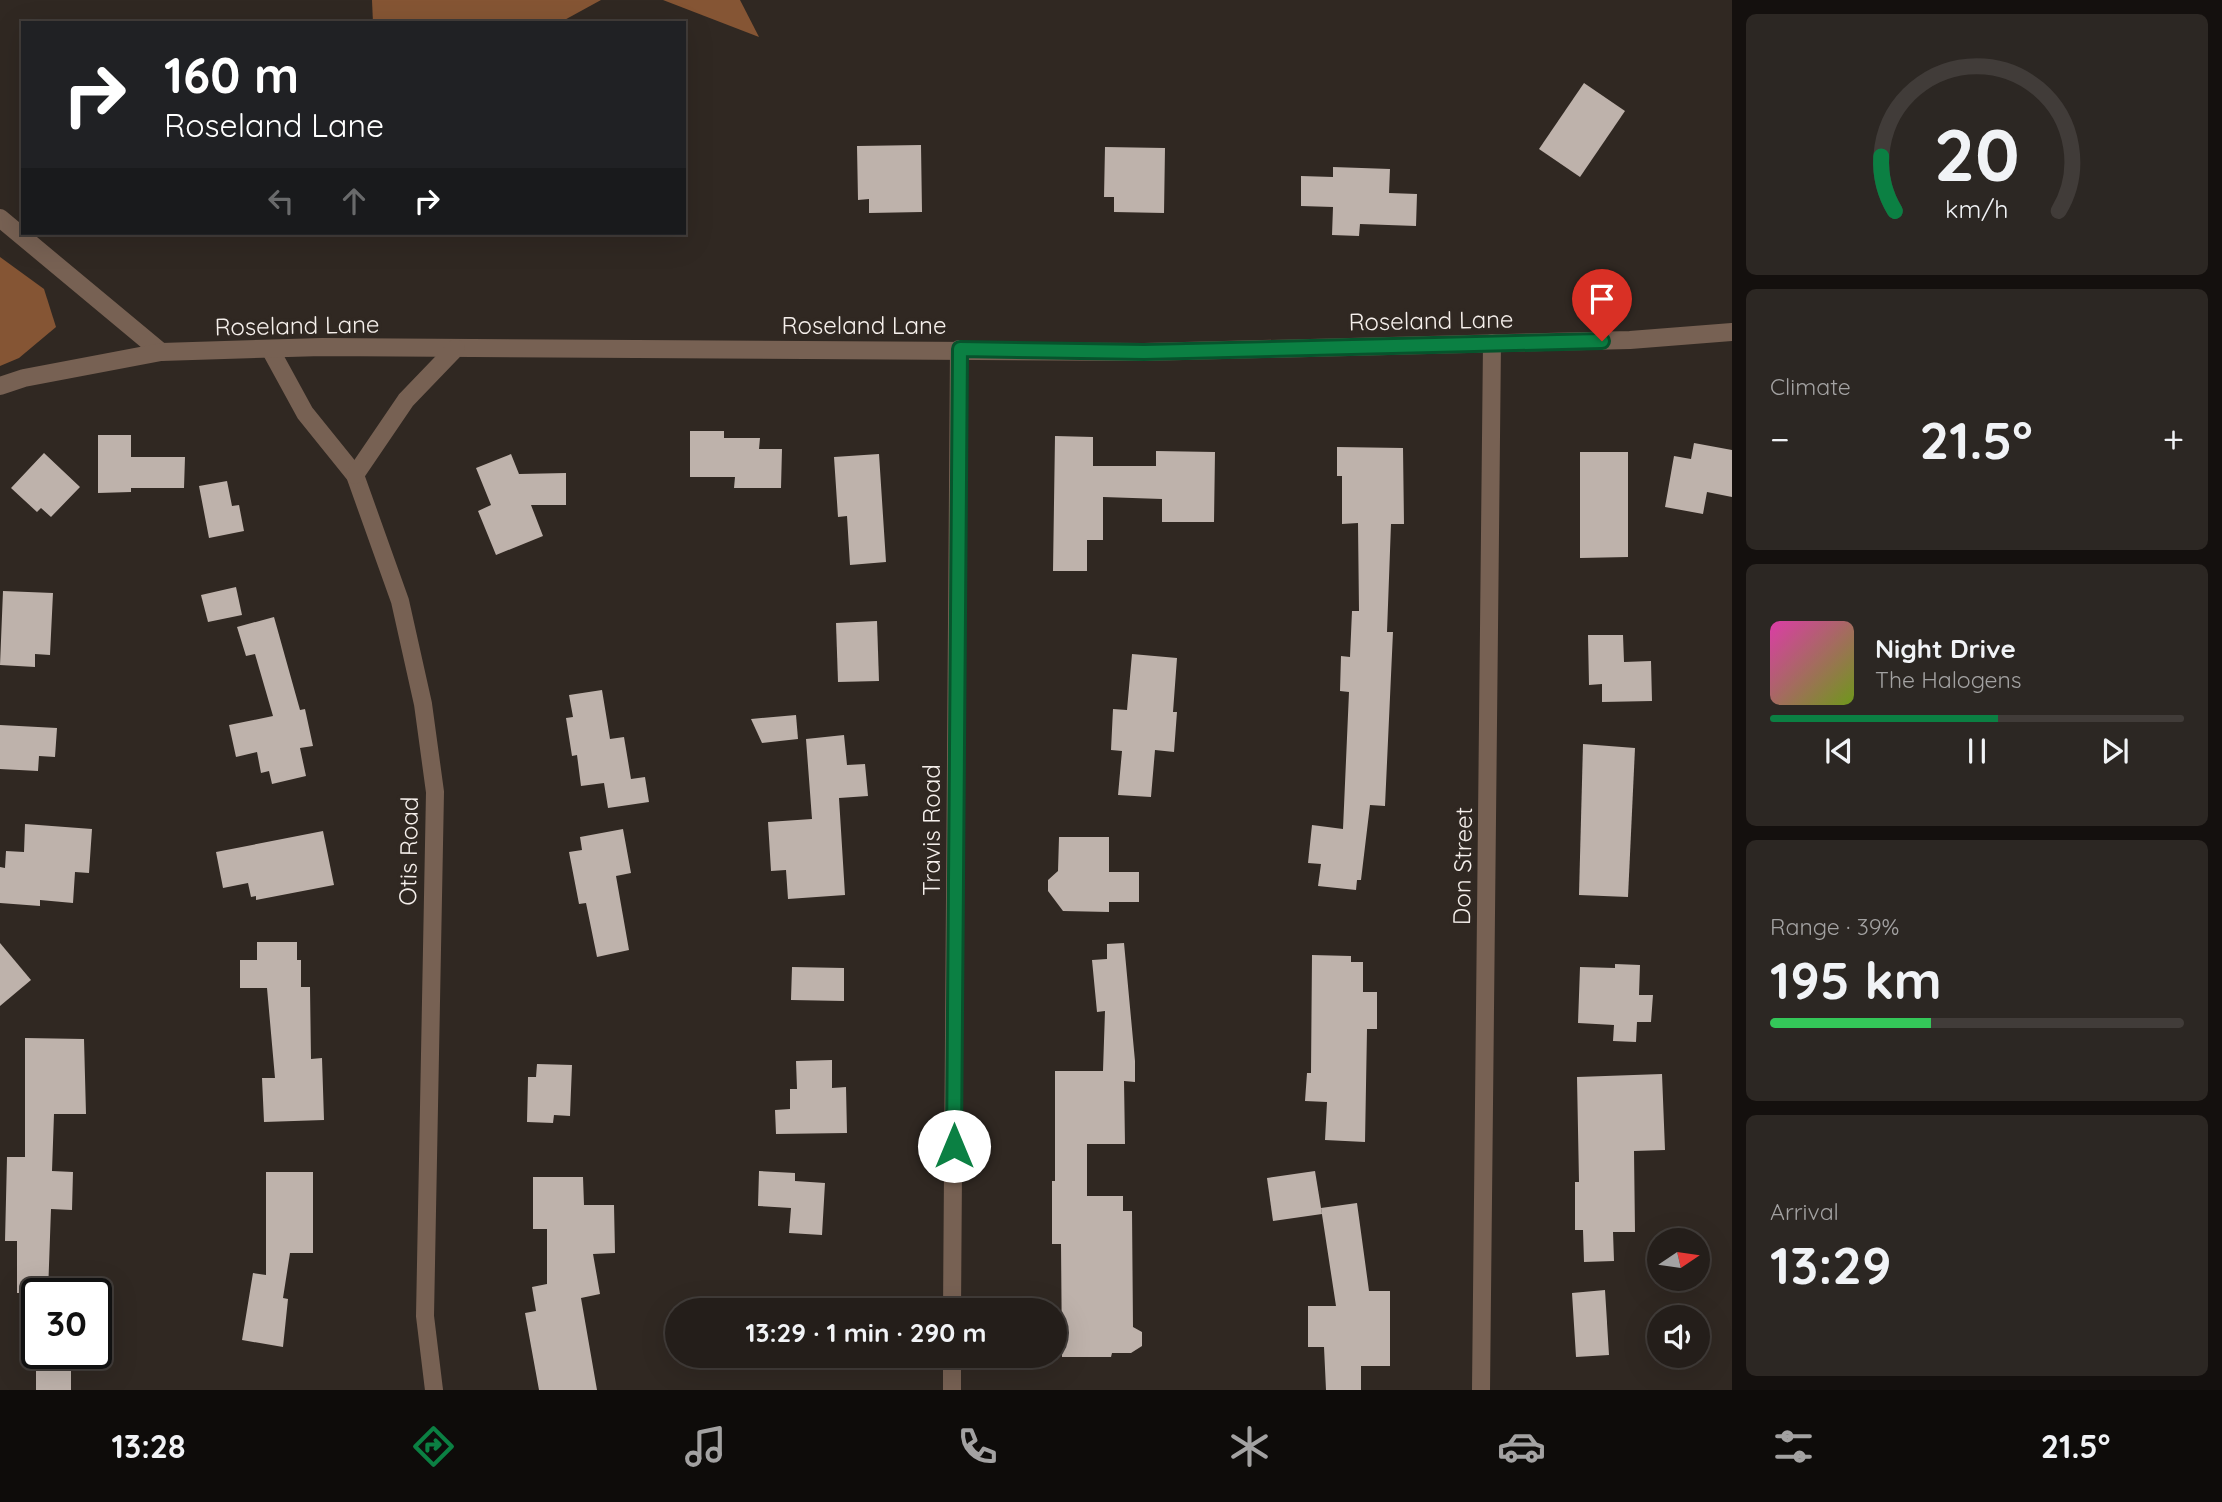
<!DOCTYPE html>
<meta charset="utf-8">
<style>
body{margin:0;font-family:Quicksand,sans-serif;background:#2c2723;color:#f1f3f6;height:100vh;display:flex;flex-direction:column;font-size:26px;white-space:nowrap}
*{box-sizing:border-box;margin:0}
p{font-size:23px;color:#a3a2a2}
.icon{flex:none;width:38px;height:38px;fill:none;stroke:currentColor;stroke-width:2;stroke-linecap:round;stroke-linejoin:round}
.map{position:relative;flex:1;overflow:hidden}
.sheet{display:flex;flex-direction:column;gap:14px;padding:14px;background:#14100e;width:490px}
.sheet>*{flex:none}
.banner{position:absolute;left:21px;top:21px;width:665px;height:214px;border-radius:0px;box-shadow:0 7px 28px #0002,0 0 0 2px #413c39;background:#202124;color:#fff;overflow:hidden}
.needle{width:46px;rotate:77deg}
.fabs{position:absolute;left:1647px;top:1228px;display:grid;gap:14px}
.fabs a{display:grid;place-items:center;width:63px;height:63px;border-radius:50%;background:#241e1a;box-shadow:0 7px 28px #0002,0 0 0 2px #413c39;font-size:35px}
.speed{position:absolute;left:21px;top:1278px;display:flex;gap:14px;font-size:35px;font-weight:700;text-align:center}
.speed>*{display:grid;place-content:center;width:91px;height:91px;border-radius:50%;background:#241e1a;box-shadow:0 7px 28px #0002,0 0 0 2px #413c39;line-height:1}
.speed .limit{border:4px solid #111;border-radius:10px;background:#fff;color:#111}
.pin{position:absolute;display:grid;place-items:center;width:60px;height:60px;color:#fff;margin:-72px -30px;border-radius:50% 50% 50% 0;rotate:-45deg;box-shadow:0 0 7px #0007}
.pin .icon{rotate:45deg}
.me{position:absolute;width:77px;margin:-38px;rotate:0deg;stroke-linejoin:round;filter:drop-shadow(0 0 5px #0008)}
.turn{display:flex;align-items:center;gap:24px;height:147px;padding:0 28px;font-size:32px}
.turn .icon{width:91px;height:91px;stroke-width:2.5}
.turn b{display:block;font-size:49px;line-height:60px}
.lanes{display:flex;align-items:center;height:66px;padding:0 28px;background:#0003;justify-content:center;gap:35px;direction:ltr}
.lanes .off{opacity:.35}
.big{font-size:52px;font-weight:800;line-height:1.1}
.sheet .tile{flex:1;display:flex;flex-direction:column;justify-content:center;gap:10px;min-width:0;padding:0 24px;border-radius:10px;background:#2c2723}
.sheet .dial{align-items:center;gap:0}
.dial svg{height:182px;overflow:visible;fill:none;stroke:#413c39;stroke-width:7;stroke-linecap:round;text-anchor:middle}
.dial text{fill:#f1f3f6;stroke:none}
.song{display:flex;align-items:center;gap:21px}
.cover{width:84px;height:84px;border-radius:10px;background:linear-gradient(135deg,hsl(320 70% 55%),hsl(80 70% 35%))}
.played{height:7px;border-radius:4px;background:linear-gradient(90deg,#0b8043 55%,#413c39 55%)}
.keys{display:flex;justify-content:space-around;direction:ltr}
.heat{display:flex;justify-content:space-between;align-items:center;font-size:38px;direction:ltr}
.charge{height:10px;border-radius:5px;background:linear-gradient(90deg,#34c759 39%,#413c39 0)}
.trip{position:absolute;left:665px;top:1298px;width:402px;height:70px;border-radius:35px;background:#241e1a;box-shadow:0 7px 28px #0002,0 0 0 2px #413c39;font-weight:800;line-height:70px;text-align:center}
.menu{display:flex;height:112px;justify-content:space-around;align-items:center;background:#0e0c0a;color:#a3a2a2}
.menu .icon{width:49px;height:49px}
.menu .on{color:#0b8043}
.menu b{font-size:32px;color:#f1f3f6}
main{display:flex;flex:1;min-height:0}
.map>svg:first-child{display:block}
.forest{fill:#855534}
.building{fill:#beb2ab}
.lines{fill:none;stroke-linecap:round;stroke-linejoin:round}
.minor{stroke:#776153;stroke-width:18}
.route-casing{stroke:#07532c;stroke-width:18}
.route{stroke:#0b8043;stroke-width:12}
.labels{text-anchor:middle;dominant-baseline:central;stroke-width:7;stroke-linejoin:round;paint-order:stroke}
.street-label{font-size:24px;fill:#f5efeb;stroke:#302822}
</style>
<main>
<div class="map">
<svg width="1732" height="1390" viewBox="0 0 1732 1390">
<rect width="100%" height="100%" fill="#302822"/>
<g class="forest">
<path d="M 372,0 L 601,0 L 559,23 L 373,23 Z"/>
<path d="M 663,0 L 740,0 L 759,37 Z"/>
<path d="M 0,257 L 44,289 L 56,327 L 19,358 L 0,366 Z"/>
</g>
<g class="building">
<path d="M 1584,83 L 1625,111 L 1580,177 L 1539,149 Z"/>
<path d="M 921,145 L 922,212 L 869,213 L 869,199 L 858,200 L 857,146 Z"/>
<path d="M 1105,147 L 1165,148 L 1164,213 L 1114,212 L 1114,197 L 1104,197 Z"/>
<path d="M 1333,167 L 1390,169 L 1389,193 L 1417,194 L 1416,226 L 1360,224 L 1359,236 L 1332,235 L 1333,207 L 1301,206 L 1301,176 L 1333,177 Z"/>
<path d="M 690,431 L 724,431 L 724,438 L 760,438 L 759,449 L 782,449 L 781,488 L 734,488 L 735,477 L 690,477 Z"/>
<path d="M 98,435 L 131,435 L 131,457 L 185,457 L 184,488 L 131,488 L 131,492 L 98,493 Z"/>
<path d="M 1055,436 L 1093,437 L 1093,466 L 1156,466 L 1156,451 L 1215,452 L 1214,522 L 1162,522 L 1162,499 L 1103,497 L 1103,540 L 1087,540 L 1087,571 L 1053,571 Z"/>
<path d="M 1694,443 L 1732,450 L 1732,497 L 1707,492 L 1703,514 L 1665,507 L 1674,456 L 1691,459 Z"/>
<path d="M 1337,447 L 1403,448 L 1404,524 L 1391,524 L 1387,632 L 1393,632 L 1385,806 L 1370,805 L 1361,880 L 1357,880 L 1356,890 L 1318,886 L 1321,864 L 1308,863 L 1312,825 L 1343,829 L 1349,692 L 1340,691 L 1341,656 L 1350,657 L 1352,611 L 1359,611 L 1358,523 L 1342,524 L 1342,476 L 1337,476 Z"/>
<path d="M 1580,452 L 1628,452 L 1628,557 L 1580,558 Z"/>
<path d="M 44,453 L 80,487 L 51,517 L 41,508 L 37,512 L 11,488 Z"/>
<path d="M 511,454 L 519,474 L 566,473 L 566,505 L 531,505 L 543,536 L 496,555 L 478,511 L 491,505 L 476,468 Z"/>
<path d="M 879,454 L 886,562 L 850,565 L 847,516 L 838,517 L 834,457 Z"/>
<path d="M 227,481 L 232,506 L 239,505 L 244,531 L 209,538 L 199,486 Z"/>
<path d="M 236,587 L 242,615 L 208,622 L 201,595 Z"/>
<path d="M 3,591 L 53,593 L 50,655 L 35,654 L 35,667 L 0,665 Z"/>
<path d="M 274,617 L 300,710 L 305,709 L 313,746 L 300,748 L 306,776 L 272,784 L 269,771 L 261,773 L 257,752 L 236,757 L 229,725 L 273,716 L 255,654 L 246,656 L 237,627 Z"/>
<path d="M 877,621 L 879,681 L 838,682 L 836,623 Z"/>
<path d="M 1588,635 L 1623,635 L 1624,662 L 1651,661 L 1652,701 L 1602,702 L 1602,684 L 1589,685 Z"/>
<path d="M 1132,654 L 1177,658 L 1173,712 L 1177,712 L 1174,752 L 1155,750 L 1151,797 L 1118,795 L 1122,751 L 1111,750 L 1113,709 L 1127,710 Z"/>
<path d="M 602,690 L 610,739 L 624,737 L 631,779 L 645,777 L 649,802 L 608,808 L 604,783 L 581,786 L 577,755 L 572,756 L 566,718 L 573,717 L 569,695 Z"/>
<path d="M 796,715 L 798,739 L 762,743 L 751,719 Z"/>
<path d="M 0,725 L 57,728 L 55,757 L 39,756 L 38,771 L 0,769 Z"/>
<path d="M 844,735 L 847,765 L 865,764 L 868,796 L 839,798 L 845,895 L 788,899 L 786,870 L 771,871 L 768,822 L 812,819 L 806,739 Z"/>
<path d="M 1583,744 L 1635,748 L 1628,897 L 1579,895 Z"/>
<path d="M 25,824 L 92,829 L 89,873 L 75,872 L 73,903 L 40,900 L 40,906 L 0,903 L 0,867 L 5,868 L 6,851 L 24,852 Z"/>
<path d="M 623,829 L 631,873 L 616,876 L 629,950 L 597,957 L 586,903 L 579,904 L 569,852 L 582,850 L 580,837 Z"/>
<path d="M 323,831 L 334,885 L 256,900 L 256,896 L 251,897 L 248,883 L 223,888 L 216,852 Z"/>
<path d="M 1059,837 L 1109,837 L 1109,872 L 1139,872 L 1139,902 L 1109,902 L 1109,912 L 1063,911 L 1048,891 L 1048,880 L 1058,871 Z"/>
<path d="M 257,942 L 297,942 L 297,960 L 301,960 L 301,987 L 310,987 L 311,1059 L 322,1058 L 324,1120 L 264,1122 L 262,1078 L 275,1078 L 267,988 L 240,988 L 240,960 L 257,960 Z"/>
<path d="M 0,943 L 31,980 L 0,1006 Z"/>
<path d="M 1124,943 L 1135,1061 L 1135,1082 L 1124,1081 L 1125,1144 L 1087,1144 L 1087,1196 L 1123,1196 L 1123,1211 L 1132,1211 L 1133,1327 L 1142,1332 L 1142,1346 L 1131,1353 L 1112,1353 L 1111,1357 L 1062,1357 L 1061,1244 L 1052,1244 L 1052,1181 L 1055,1181 L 1055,1071 L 1103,1071 L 1105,1011 L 1097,1012 L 1092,960 L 1107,959 L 1107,944 Z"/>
<path d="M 1312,955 L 1351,956 L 1351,962 L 1363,962 L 1363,992 L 1377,992 L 1377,1029 L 1367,1029 L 1365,1142 L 1325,1140 L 1327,1102 L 1305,1101 L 1307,1073 L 1311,1073 Z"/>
<path d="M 1615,964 L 1640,965 L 1639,995 L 1653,995 L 1651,1022 L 1637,1022 L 1636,1042 L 1613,1041 L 1614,1025 L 1578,1023 L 1580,967 L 1615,968 Z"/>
<path d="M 792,967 L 844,968 L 844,1001 L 791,1000 Z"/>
<path d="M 25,1038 L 84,1039 L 86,1114 L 54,1114 L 52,1171 L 73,1172 L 72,1210 L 51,1209 L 48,1293 L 17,1293 L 17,1241 L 5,1241 L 7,1157 L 25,1157 Z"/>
<path d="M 832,1060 L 832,1088 L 846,1087 L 847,1133 L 776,1134 L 775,1110 L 790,1109 L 790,1089 L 797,1089 L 796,1061 Z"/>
<path d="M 537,1064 L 572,1065 L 570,1116 L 554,1115 L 553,1123 L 527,1122 L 528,1077 L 536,1077 Z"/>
<path d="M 1662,1074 L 1665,1150 L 1634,1151 L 1635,1232 L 1613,1232 L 1614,1261 L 1584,1262 L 1583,1230 L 1575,1230 L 1575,1182 L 1579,1182 L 1577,1077 Z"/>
<path d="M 759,1171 L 795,1173 L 795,1181 L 825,1183 L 822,1235 L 789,1233 L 791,1208 L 758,1206 Z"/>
<path d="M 1315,1171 L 1322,1214 L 1273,1221 L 1267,1178 Z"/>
<path d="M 266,1172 L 313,1172 L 313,1253 L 290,1253 L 283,1298 L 288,1299 L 283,1347 L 242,1340 L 253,1273 L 266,1275 Z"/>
<path d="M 533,1177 L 583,1177 L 584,1205 L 614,1205 L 615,1253 L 593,1254 L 600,1294 L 581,1298 L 597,1390 L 539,1390 L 525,1313 L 536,1311 L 532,1287 L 547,1284 L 547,1229 L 533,1229 Z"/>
<path d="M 1357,1203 L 1369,1291 L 1390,1291 L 1390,1366 L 1361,1366 L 1361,1390 L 1326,1390 L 1324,1347 L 1308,1347 L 1308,1306 L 1336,1306 L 1321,1208 Z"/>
<path d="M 1605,1290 L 1609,1355 L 1576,1357 L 1572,1293 Z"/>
<rect x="36" y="1353" width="35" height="37"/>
</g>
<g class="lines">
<g class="minor">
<path d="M 0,218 L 161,352"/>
<path d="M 270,349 L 305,413 L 355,475 L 400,601 L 423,704 L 435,792 L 425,1316 L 434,1390"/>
<path d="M 0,386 L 24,378 L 161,352 L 322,347 L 1144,352 L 1630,340 L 1732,332"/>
<path d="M 355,475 L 406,400 L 456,348"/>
<path d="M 952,1311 L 959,349"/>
<path d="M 952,1390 L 952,1356"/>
<path d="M 1481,1390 L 1492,343"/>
</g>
</g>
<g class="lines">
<defs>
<path id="route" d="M 954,1146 L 960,349 L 1144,352 L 1602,341"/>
</defs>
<use href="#route" class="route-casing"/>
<use href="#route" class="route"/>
</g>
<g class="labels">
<g class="street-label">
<text transform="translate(1431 320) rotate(-1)">Roseland Lane</text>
<text transform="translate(297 325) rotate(-1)">Roseland Lane</text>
<text x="864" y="325">Roseland Lane</text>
<text transform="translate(931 830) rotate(-90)">Travis Road</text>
<text transform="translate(408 851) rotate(-89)">Otis Road</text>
<text transform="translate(1462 866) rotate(-89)">Don Street</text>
</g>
</g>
</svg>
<div class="fabs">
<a><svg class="needle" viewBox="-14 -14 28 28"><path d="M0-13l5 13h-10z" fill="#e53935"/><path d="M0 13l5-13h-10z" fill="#a3a2a2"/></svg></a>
<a><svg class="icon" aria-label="sound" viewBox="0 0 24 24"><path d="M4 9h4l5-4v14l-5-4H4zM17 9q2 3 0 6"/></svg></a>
</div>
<div class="speed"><div class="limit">30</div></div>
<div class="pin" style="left:1602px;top:341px;background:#d93025"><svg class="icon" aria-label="arrive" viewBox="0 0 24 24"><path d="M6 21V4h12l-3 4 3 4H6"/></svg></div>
<svg class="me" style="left:954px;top:1146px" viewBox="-20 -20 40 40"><circle r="19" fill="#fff"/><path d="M0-13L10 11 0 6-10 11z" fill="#0b8043"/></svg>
<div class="trip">13:29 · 1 min · 290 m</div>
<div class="banner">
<div class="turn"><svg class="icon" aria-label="right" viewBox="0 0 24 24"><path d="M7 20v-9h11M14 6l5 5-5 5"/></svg><div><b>160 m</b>Roseland Lane</div></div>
<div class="lanes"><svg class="icon off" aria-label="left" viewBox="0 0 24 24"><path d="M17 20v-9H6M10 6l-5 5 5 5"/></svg><svg class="icon off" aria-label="ahead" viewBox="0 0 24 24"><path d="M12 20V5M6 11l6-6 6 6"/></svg><svg class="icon" aria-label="right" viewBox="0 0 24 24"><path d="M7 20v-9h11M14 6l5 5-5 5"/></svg></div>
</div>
</div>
<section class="sheet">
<div class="tile dial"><svg viewBox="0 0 100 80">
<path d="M14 69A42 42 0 1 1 86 69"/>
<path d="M14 69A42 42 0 0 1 8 45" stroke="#0b8043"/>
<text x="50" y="56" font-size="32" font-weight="700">20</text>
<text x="50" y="72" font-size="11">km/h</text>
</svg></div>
<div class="tile"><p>Climate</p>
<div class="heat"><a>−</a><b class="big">21.5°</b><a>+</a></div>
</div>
<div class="tile">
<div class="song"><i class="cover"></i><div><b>Night Drive</b><p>The Halogens</p></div></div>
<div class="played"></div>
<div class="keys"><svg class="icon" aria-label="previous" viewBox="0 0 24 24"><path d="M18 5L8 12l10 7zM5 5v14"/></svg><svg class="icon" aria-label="pause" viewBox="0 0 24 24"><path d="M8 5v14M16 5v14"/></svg><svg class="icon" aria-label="next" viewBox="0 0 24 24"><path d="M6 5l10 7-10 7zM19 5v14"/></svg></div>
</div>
<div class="tile"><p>Range · 39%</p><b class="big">195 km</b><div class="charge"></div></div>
<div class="tile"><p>Arrival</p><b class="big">13:29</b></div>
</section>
</main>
<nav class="menu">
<b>13:28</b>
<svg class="icon on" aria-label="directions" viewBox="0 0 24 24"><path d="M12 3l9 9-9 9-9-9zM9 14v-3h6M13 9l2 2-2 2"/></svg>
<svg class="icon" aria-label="music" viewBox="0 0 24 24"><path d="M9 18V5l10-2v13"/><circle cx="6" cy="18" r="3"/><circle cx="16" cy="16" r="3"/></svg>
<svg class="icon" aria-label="phone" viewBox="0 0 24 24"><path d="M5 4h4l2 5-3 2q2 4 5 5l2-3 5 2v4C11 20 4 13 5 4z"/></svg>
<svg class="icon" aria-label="climate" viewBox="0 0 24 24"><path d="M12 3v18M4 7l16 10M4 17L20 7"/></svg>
<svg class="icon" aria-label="car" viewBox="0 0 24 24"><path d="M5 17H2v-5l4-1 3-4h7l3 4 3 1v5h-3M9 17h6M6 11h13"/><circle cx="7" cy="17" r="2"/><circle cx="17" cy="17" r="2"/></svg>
<svg class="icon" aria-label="filters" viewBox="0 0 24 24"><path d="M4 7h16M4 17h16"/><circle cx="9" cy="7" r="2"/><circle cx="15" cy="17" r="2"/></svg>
<b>21.5°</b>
</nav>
